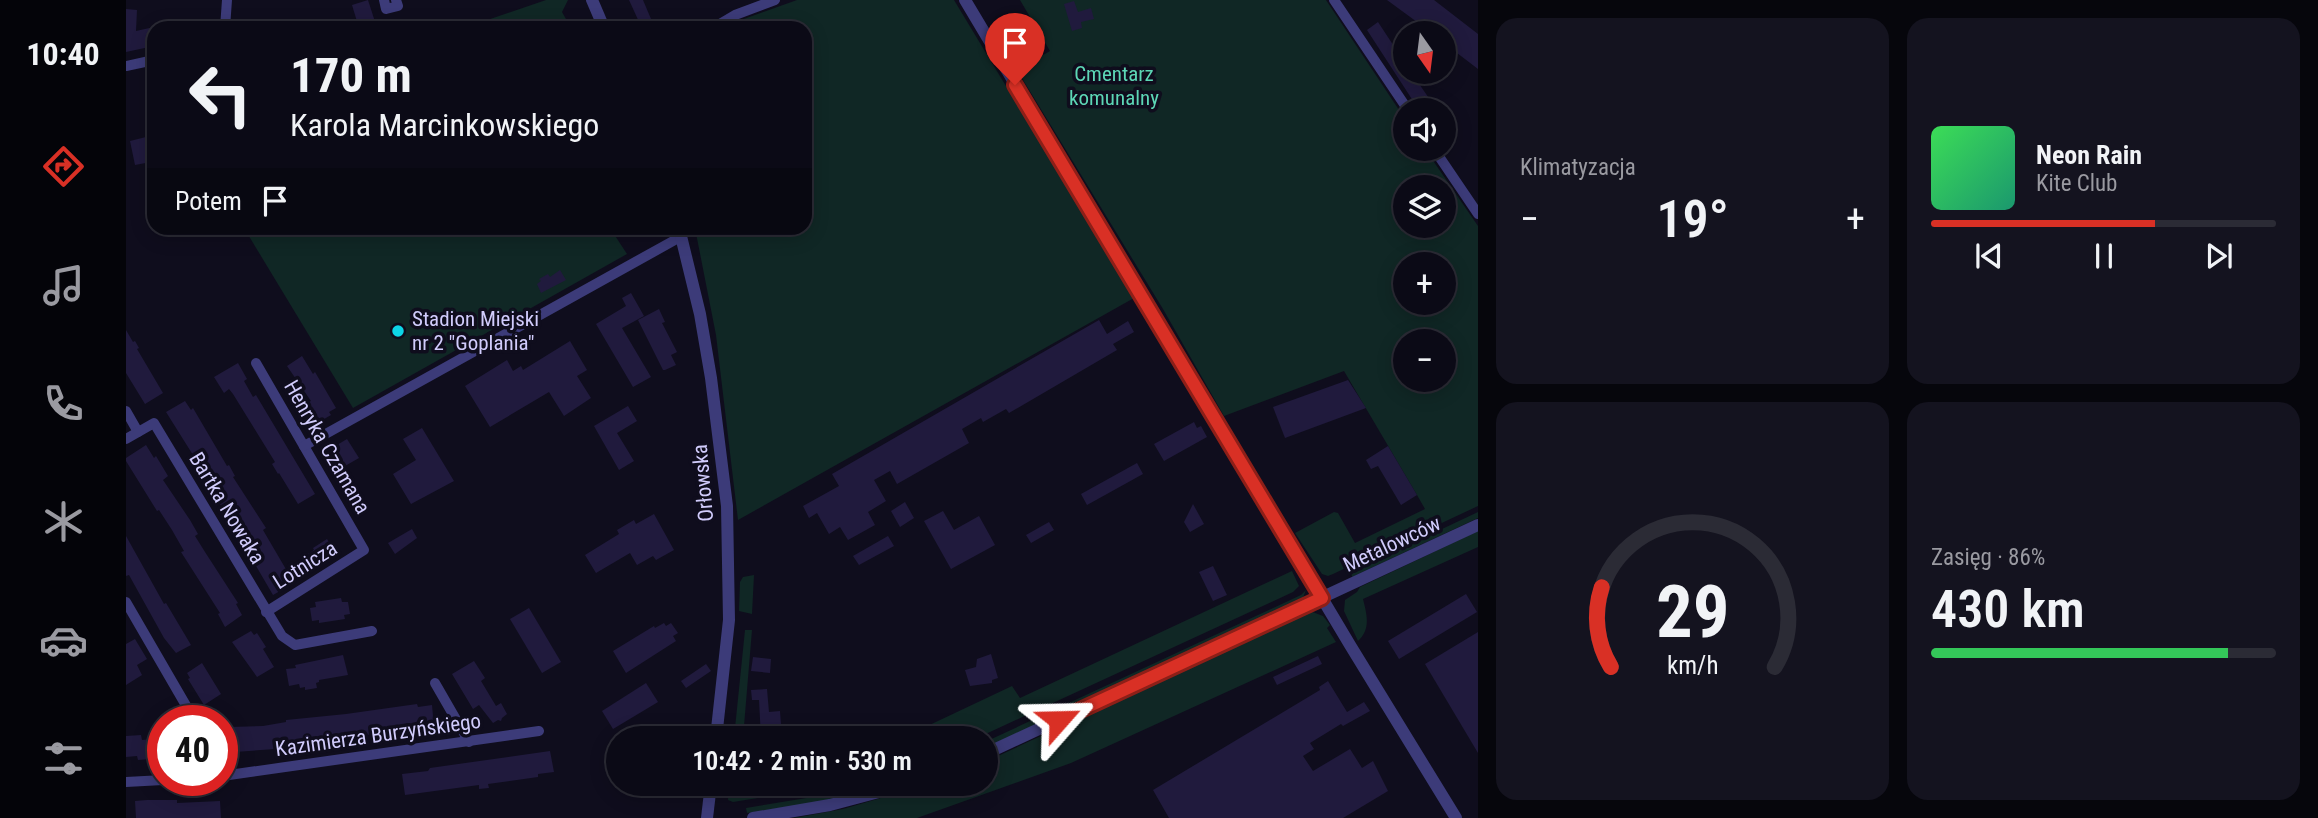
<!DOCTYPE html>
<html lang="pl">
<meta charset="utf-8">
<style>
body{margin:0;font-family:"Roboto Condensed",sans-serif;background:#14131f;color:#f1f3f6;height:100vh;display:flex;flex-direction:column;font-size:26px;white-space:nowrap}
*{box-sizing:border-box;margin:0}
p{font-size:23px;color:#9a9aa1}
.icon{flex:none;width:38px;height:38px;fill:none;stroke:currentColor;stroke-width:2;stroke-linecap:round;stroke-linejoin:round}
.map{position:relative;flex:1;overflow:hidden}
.panel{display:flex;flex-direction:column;gap:18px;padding:18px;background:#06060c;width:840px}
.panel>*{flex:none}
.banner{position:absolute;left:21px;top:21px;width:665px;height:214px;border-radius:21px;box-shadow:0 4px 18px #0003,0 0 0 2px #2b2b35;background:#0b0a16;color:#f1f3f6;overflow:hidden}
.needle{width:46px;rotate:166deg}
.fabs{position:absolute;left:1267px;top:21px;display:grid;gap:14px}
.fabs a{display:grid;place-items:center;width:63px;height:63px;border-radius:50%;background:#0b0a16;box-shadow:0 4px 18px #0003,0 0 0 2px #2b2b35;font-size:35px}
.speed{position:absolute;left:21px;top:705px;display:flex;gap:14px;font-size:35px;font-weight:700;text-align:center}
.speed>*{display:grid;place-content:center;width:91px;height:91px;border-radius:50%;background:#0b0a16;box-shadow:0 4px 18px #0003,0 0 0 2px #2b2b35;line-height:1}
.speed .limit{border:10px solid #d22;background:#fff;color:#111}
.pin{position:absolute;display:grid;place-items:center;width:60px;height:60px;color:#fff;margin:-72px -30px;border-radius:50% 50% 50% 0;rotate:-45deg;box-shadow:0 0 7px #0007}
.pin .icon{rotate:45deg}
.me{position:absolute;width:77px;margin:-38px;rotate:65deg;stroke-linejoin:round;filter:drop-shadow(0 0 5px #0008)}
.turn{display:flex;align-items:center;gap:24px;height:147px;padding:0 28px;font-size:32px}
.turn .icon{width:91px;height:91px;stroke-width:2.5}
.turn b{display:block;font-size:49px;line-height:60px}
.then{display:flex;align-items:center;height:66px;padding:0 28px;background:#0003;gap:14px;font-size:26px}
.big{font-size:52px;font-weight:600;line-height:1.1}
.panel .widget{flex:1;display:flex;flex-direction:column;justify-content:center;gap:10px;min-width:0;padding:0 24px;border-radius:21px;background:#14131f}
.panel .dial{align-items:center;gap:0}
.dial svg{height:182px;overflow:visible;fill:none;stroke:#2b2b35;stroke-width:7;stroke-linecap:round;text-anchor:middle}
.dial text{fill:#f1f3f6;stroke:none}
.song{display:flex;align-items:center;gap:21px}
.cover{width:84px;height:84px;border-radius:10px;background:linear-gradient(135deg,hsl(130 70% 55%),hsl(160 70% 35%))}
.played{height:7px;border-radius:4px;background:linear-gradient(90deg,#d93025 65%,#2b2b35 65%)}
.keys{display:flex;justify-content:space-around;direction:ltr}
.heat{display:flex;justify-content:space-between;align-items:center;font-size:38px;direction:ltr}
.charge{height:10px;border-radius:5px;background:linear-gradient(90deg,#34c759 86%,#2b2b35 0)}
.panel .tiles{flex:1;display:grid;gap:18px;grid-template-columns:repeat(2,1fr)}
.trip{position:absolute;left:480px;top:726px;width:392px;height:70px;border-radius:35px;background:#0b0a16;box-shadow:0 4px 18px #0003,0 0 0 2px #2b2b35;font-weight:600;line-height:70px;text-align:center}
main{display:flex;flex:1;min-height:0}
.dock{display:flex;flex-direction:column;width:126px;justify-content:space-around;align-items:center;background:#040409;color:#9a9aa1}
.dock .icon{width:49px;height:49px}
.dock .current{color:#d93025}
.dock b{font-size:32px;color:#f1f3f6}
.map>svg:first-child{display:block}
.green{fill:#102725;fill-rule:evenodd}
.building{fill:#201a3d}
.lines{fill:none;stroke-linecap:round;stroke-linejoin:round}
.minor{stroke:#3c3b79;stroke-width:10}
.tertiary{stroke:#3c3b79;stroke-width:12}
.route-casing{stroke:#8d1f18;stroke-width:18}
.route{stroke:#d93025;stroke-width:12}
.poi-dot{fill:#0dd5e7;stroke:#0f0d1d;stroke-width:2.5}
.labels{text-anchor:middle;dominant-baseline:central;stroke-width:7;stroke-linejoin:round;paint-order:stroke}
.park-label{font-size:21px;fill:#5dd7b6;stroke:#0f0d1d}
.poi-label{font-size:21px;fill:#d1ccfc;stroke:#0f0d1d;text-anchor:start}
.street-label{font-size:21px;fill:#d1ccfc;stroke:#0f0d1d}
</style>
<main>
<nav class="dock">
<b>10:40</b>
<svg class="icon current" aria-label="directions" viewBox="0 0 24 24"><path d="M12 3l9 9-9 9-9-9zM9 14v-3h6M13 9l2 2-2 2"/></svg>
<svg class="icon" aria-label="music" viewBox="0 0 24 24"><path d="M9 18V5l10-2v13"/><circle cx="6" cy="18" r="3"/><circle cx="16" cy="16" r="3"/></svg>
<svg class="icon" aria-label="phone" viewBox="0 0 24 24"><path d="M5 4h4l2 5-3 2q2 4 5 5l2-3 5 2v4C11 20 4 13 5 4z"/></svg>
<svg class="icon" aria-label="climate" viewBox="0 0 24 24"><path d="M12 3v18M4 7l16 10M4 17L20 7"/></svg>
<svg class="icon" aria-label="car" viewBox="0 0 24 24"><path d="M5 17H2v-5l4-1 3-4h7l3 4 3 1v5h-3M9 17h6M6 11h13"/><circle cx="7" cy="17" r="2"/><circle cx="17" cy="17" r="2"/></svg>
<svg class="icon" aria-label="filters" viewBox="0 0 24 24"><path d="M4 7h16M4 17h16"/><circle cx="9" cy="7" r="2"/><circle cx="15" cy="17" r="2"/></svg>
</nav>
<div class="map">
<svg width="1352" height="818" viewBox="0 0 1352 818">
<rect width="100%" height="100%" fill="#0f0d1d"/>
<g class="green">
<path d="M 420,0 L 442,0 L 436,12 L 445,28 L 338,28 Z"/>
<path d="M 671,0 L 828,0 L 1008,298 L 612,520 L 590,335 L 569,228 L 679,228 L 679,28 L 600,28 L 615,20 Z"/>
<path d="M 894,0 L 1200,0 L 1279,119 L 1279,149 L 1299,149 L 1352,226 L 1352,506 L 1207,574 L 1202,576 L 1196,574 L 1169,533 L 1208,512 L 1212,513 L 1229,543 L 1299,509 L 1291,495 L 1218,371 L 1098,416 L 1037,309 L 891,70 L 924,51 ZM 1279,187 L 1318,187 L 1318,226 L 1279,226 ZM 1279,264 L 1318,264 L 1318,303 L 1279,303 ZM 1279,341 L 1318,341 L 1318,380 L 1279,380 Z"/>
<path d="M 118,228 L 484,228 L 501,254 L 227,408 Z"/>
<path d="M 1352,512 L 1352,518 L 1226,577 L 1225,572 Z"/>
<path d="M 1352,531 L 1352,547 L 1237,599 C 1241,615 1245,629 1232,641 L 1218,611 L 1219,600 L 1231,592 L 1234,587 Z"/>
<path d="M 1166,571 L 1173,586 L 1167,592 L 851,738 L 776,738 L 886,686 L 894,698 Z"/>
<path d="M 628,575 L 626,614 L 613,611 L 614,582 L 617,577 Z"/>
<path d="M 1180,590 L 1176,600 L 1170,605 L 859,748 L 859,742 L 1175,595 Z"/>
<path d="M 1184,611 L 1197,616 L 1204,625 L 1201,628 L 1210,642 L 945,763 L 791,818 L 668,818 L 717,809 L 803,784 L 859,784 L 859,762 Z"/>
<path d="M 619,630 L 626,630 L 617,738 L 608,738 Z"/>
<path d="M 603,784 L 717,784 L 607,802 L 602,800 Z"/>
<path d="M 742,784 L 766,784 L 701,801 L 621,813 L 620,808 L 699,795 Z"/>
</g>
<g class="building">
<path d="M 242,0 L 251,28 L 233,28 L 226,5 Z"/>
<path d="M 503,0 L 517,0 L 525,19 L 514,24 Z"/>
<path d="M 1261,0 L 1308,0 L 1352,34 L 1352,69 L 1318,43 L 1318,33 L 1306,33 Z"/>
<path d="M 948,1 L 952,12 L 965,8 L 968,19 L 955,22 L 956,28 L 946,31 L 938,4 Z"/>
<path d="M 0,9 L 11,10 L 10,31 L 28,27 L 28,46 L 0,52 Z"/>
<path d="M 1252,22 L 1279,63 L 1279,72 L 1285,72 L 1311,110 L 1293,110 L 1241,30 Z"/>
<path d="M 885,27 L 891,36 L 895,34 L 905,53 L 887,63 L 871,36 Z"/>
<path d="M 20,137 L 25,162 L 9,165 L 4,141 Z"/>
<path d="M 434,270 L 440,280 L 415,293 L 411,284 L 415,281 L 413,279 L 422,274 L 424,277 Z"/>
<path d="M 505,293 L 518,316 L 496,328 L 525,377 L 507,387 L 470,324 L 500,306 L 496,298 Z"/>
<path d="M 533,309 L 539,322 L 536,323 L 551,352 L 545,355 L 550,365 L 539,370 L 537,370 L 512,320 Z"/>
<path d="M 973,320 L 981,334 L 1002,321 L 1008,332 L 987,344 L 991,350 L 883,413 L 880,409 L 857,422 L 855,418 L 836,429 L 843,443 L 771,484 L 764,471 L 748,480 L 760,501 L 742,512 L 749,525 L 722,540 L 714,527 L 703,534 L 691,513 L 683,518 L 677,506 L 713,486 L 706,474 Z"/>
<path d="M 0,330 L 7,342 L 9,341 L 13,348 L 11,349 L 37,393 L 19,404 L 0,373 Z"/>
<path d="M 444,341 L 461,370 L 451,376 L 465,398 L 438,416 L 423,392 L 364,427 L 339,386 L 381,360 L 387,371 L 395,366 L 397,370 Z"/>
<path d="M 176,356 L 187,374 L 189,372 L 210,408 L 203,412 L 205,415 L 193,422 L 181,403 L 185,401 L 161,366 Z"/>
<path d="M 112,363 L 121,379 L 118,381 L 127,397 L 130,395 L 189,494 L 172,504 L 153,473 L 152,474 L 146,464 L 149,462 L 107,394 L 103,389 L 98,393 L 88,377 Z"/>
<path d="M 1222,380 L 1240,408 L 1159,438 L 1147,407 Z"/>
<path d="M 59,401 L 65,410 L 67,408 L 101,466 L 103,465 L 109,476 L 107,477 L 140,528 L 137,530 L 168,583 L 147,595 L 116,542 L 119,540 L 101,510 L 98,511 L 91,499 L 94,498 L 40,412 Z"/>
<path d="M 502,406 L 511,421 L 491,433 L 508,461 L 493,470 L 468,426 Z"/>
<path d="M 1068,422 L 1071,428 L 1075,426 L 1081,437 L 1038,461 L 1028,444 Z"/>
<path d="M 296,428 L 328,481 L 285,504 L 267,474 L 290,460 L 277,439 Z"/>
<path d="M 221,439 L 233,458 L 212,470 L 201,451 Z"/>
<path d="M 20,445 L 28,458 L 30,456 L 42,476 L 37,480 L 64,520 L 72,534 L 69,536 L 79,552 L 112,603 L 110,604 L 116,615 L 99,627 L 92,614 L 94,613 L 55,552 L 58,551 L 46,530 L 33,510 L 31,511 L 0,461 L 0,458 Z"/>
<path d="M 1262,446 L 1291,495 L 1275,505 L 1252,466 L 1245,469 L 1240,460 Z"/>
<path d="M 1011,463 L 1017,474 L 961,505 L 955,494 Z"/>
<path d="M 779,502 L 788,518 L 774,527 L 765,511 Z"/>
<path d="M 1067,504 L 1078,524 L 1064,532 L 1058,522 Z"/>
<path d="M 817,511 L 828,530 L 853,516 L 869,545 L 825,569 L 798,521 Z"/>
<path d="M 528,514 L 548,550 L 530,560 L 527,556 L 511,565 L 504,553 L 470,573 L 459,555 L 493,534 L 491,530 L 508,520 L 510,524 Z"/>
<path d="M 923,522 L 928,530 L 905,543 L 900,535 Z"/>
<path d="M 286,529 L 291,538 L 269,554 L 262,543 Z"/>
<path d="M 0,536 L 38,604 L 40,603 L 65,645 L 50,653 L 38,638 L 3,575 L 0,576 Z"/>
<path d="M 762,536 L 768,546 L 733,565 L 727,556 Z"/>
<path d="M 201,539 L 204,544 L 210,545 L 208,550 L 212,556 L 196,566 L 195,563 L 190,567 L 182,554 L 188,550 L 187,548 Z"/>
<path d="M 1087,566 L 1101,595 L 1087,601 L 1073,572 Z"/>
<path d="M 1340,594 L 1351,612 L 1273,659 L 1262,641 Z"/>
<path d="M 215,598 L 216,602 L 222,602 L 224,614 L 218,615 L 219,619 L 193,623 L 193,620 L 186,621 L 184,608 L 190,607 L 189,602 Z"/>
<path d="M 403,608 L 435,662 L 416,673 L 384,619 Z"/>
<path d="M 538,623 L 540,626 L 545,623 L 552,633 L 547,636 L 550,641 L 500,673 L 487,651 L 528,626 L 529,628 Z"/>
<path d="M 125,631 L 128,635 L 131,633 L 140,647 L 137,649 L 148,667 L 131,677 L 106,642 Z"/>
<path d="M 1352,632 L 1352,753 L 1299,664 Z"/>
<path d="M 9,639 L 21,659 L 11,665 L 16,675 L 0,685 L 0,644 Z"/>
<path d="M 865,654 L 872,678 L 866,680 L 866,683 L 844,686 L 839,670 L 850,667 L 851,659 Z"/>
<path d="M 217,655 L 222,675 L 193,680 L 193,682 L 190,683 L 191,688 L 179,690 L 179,687 L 174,688 L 173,684 L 163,686 L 160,669 L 170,668 L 169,665 Z"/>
<path d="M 1192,656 L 1196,664 L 1151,685 L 1147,677 Z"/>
<path d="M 627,657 L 645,659 L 644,673 L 625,671 Z"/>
<path d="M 348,661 L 359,678 L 355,681 L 370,706 L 375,703 L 381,714 L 376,718 L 375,721 L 372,720 L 367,723 L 353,705 L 347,709 L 326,674 Z"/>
<path d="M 76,663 L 95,694 L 78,705 L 62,679 L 64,678 L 61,673 Z"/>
<path d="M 580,664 L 585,671 L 560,688 L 555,681 Z"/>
<path d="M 1202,681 L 1221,712 L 1238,702 L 1244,711 L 1217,726 L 1215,724 L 1184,743 L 1188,749 L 1177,756 L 1187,771 L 1224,749 L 1236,768 L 1247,761 L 1262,791 L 1217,818 L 1043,818 L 1027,790 L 1194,690 L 1193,687 Z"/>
<path d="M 520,683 L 532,702 L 487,729 L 476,711 Z"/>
<path d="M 641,689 L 643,712 L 654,711 L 656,738 L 635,738 L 633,700 L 626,700 L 625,690 Z"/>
<path d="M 291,704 L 292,707 L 306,705 L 308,727 L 163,744 L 164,747 L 149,749 L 109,752 L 107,748 L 104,727 L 137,726 L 160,722 L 160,720 L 220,714 Z"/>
<path d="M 15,735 L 16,740 L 37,738 L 37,758 L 12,760 L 11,756 L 0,757 L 0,736 Z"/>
<path d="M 424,751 L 428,772 L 412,774 L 412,777 L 362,784 L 363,788 L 353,789 L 353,785 L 279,795 L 276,774 L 302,771 L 304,768 Z"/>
<path d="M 21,800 L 51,800 L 51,803 L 94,801 L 95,818 L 10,818 L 9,801 Z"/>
</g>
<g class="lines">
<g class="minor">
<path d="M 258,0 L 260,9 L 272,6 L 270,0"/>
<path d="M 1208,0 L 1282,110"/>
<path d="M 99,28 L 101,0"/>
<path d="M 587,28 L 609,15 L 649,0"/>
<path d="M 0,66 L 28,60"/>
<path d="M 1308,149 L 1352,214"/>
<path d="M 130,363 L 238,550 L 140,612"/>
<path d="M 0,411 L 12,432"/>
<path d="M 0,439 L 28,423 L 156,636 L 169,645 L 246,631"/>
<path d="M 178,446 L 556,236"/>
<path d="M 0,602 L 69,721"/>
<path d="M 309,683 L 343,742"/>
<path d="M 96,776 L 413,731"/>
<path d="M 0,782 L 37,780"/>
</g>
<g class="tertiary">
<path d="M 466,0 L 478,28"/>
<path d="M 839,0 L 1224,645 L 1330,818"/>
<path d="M 553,228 L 574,314 L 585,378 L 601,506 L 603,620 L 590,738"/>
<path d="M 859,754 L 1352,525"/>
<path d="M 581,818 L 585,784"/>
<path d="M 627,818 L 704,805 L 783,784"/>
</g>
</g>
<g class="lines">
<defs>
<path id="route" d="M 889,85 L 1196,598 L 933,720"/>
</defs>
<use href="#route" class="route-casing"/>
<use href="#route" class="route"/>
</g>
<circle class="poi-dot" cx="272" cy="331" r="7"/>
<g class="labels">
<g class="park-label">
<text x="988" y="74">Cmentarz<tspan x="988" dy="24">komunalny</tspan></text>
</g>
<g class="poi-label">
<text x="286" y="319">Stadion Miejski<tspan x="286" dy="24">nr 2 "Goplania"</tspan></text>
</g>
<g class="street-label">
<text transform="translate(201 447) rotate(60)">Henryka Czamana</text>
<text transform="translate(577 483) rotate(-95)">Orłowska</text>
<text transform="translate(101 508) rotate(59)">Bartka Nowaka</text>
<text transform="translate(1266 544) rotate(-25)">Metalowców</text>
<text transform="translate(179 565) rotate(-32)">Lotnicza</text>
<text transform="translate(252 735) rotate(-8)">Kazimierza Burzyńskiego</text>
</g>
</g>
</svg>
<div class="fabs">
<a><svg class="needle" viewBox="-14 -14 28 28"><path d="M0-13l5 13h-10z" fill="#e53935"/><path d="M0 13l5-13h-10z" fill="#9a9aa1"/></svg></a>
<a><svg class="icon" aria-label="sound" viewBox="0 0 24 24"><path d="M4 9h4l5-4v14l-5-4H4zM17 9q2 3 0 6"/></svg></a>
<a><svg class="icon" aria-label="layers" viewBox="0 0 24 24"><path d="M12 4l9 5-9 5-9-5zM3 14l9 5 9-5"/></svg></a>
<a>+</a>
<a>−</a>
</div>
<div class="speed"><div class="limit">40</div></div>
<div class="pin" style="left:889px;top:85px;background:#d93025"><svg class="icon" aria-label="arrive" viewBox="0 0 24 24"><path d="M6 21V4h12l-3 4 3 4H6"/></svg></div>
<svg class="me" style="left:933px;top:720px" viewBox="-20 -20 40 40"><path d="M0-17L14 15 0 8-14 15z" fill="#d93025" stroke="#fff" stroke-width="4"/></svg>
<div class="trip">10:42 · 2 min · 530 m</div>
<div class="banner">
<div class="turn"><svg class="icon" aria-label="left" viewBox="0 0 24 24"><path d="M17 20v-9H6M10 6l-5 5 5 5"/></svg><div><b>170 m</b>Karola Marcinkowskiego</div></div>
<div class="then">Potem<svg class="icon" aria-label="arrive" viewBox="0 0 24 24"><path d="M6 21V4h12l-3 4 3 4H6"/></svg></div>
</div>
</div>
<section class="panel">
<div class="tiles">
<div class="widget"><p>Klimatyzacja</p>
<div class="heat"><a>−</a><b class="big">19°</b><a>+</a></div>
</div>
<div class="widget">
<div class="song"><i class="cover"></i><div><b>Neon Rain</b><p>Kite Club</p></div></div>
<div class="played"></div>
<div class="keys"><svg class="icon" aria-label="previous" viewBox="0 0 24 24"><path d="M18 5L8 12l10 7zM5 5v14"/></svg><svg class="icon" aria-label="pause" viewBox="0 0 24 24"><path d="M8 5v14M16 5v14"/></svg><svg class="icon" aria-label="next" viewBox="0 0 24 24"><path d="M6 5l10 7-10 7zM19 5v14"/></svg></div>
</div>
<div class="widget dial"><svg viewBox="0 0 100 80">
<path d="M14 69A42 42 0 1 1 86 69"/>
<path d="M14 69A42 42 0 0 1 10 34" stroke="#d93025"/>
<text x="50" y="56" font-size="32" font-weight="700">29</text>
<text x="50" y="72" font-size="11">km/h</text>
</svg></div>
<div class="widget"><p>Zasięg · 86%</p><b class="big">430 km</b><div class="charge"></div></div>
</div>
</section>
</main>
